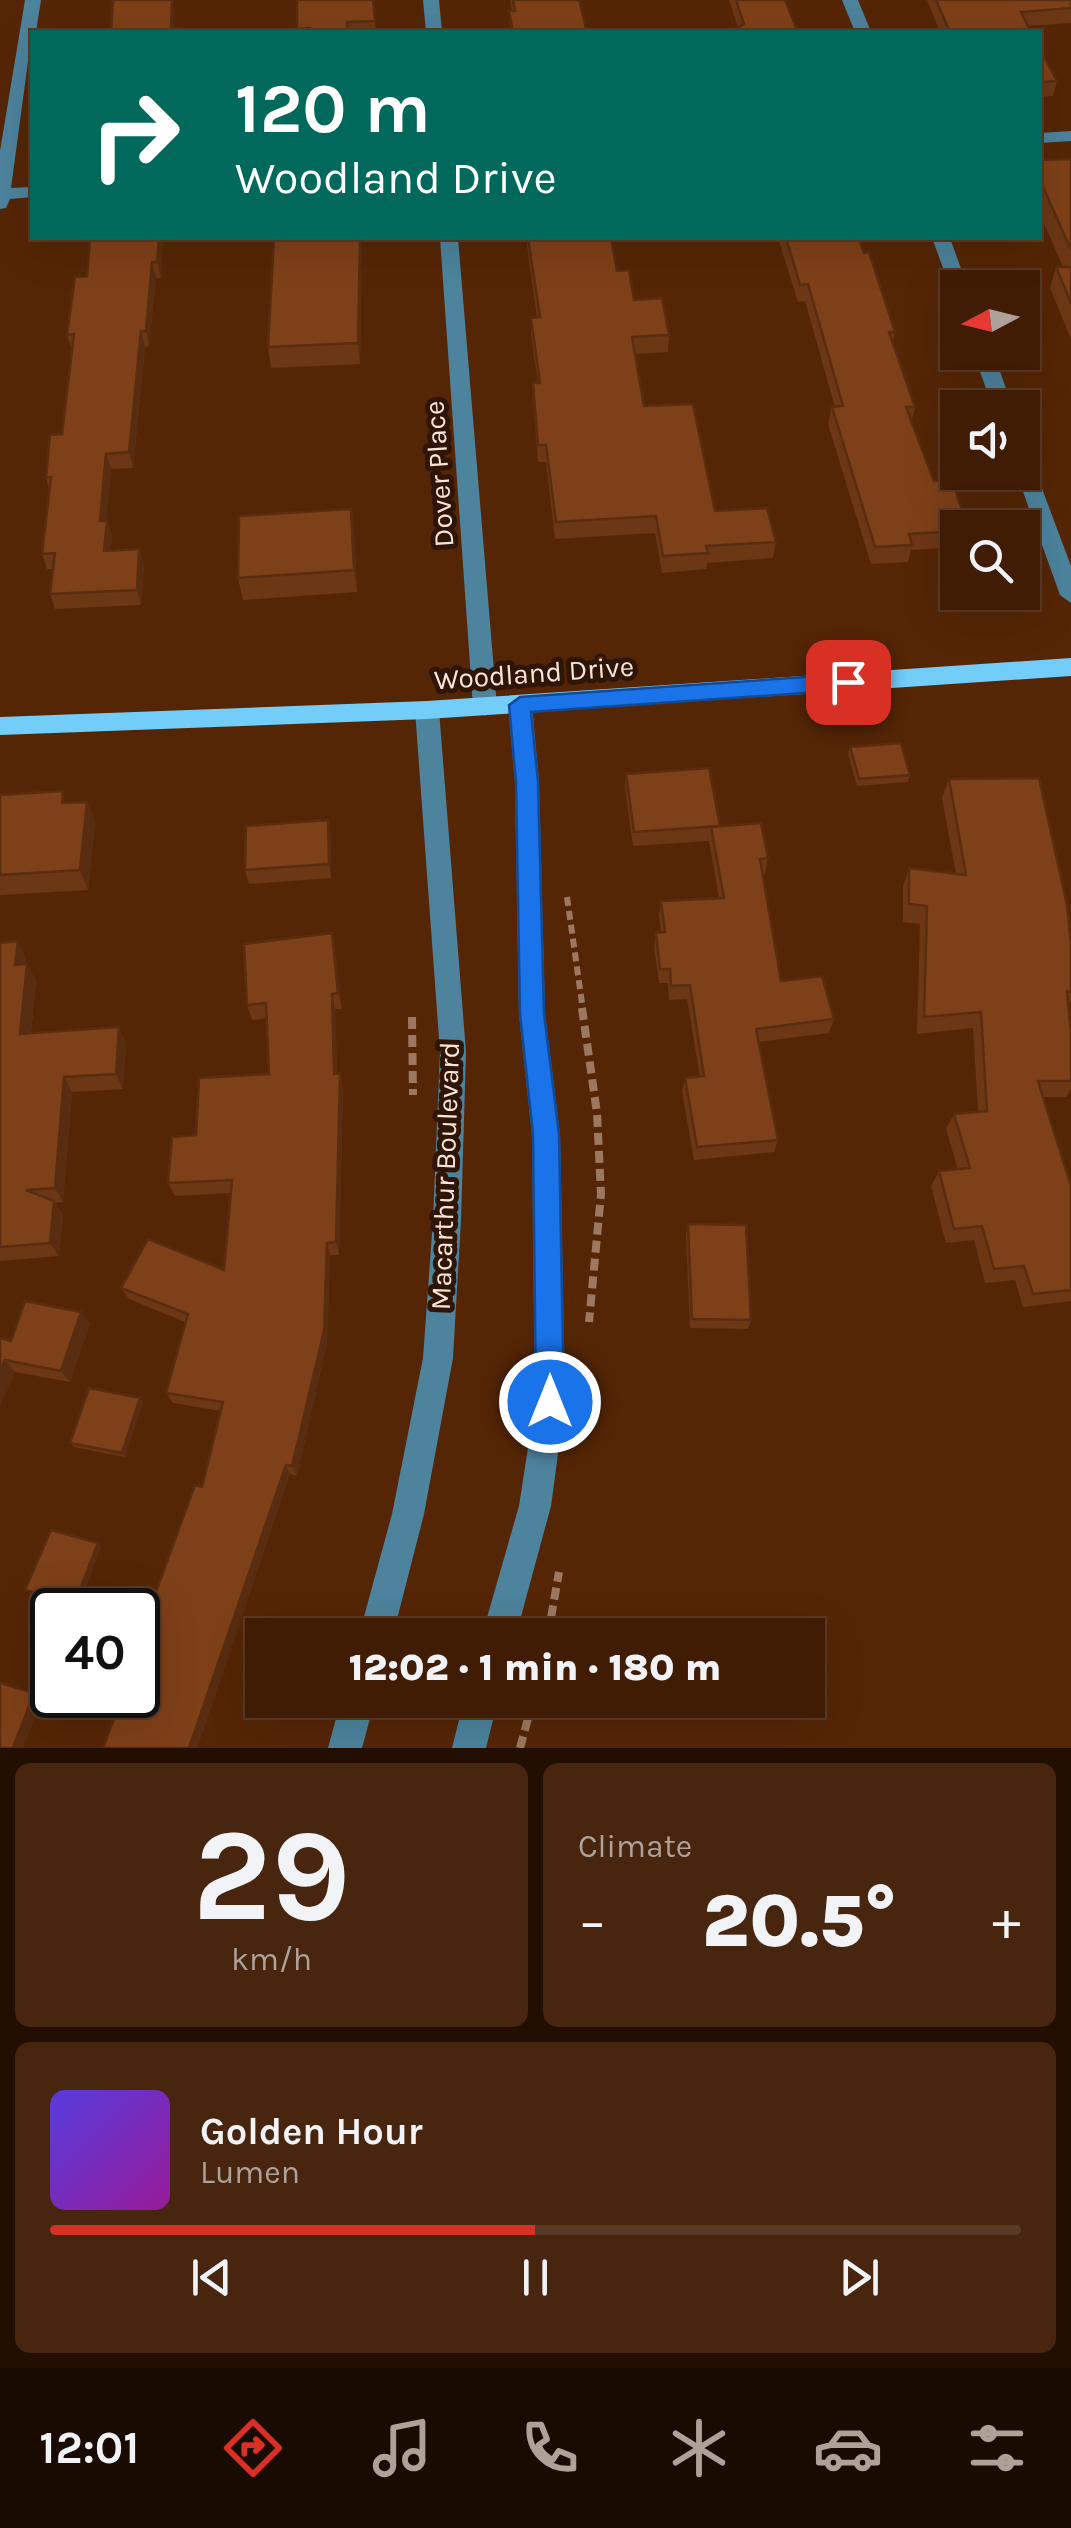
<!DOCTYPE html>
<meta charset="utf-8">
<style>
body{margin:0;font-family:Karla,sans-serif;background:#47250e;color:#f1f3f6;height:100vh;display:flex;flex-direction:column;font-size:38px;white-space:nowrap}
*{box-sizing:border-box;margin:0}
p{font-size:32px;color:#aea19a}
.icon{flex:none;width:55px;height:55px;fill:none;stroke:currentColor;stroke-width:2;stroke-linecap:round;stroke-linejoin:round}
.map{position:relative;height:1748px;overflow:hidden}
.side{display:flex;flex-direction:column;gap:15px;padding:15px;background:#230f02;flex:1}
.side>*{flex:none}
.hud{position:absolute;left:30px;top:30px;width:1012px;height:210px;border-radius:0px;box-shadow:0 10px 40px #0002,0 0 0 2px #593a26;background:#00695c;color:#fff;overflow:hidden}
.needle{width:65px;rotate:263deg}
.controls{position:absolute;left:940px;top:270px;display:grid;gap:20px}
.controls a{display:grid;place-items:center;width:100px;height:100px;border-radius:0px;background:#401c04;box-shadow:0 10px 40px #0002,0 0 0 2px #593a26;font-size:50px}
.speed{position:absolute;left:30px;top:1588px;display:flex;gap:20px;font-size:50px;font-weight:700;text-align:center}
.speed>*{display:grid;place-content:center;width:130px;height:130px;border-radius:50%;background:#401c04;box-shadow:0 10px 40px #0002,0 0 0 2px #593a26;line-height:1}
.speed .limit{border:5px solid #111;border-radius:15px;background:#fff;color:#111}
.pin{position:absolute;display:grid;place-items:center;width:85px;height:85px;color:#fff;margin:-42px;border-radius:20px;box-shadow:0 5px 15px #0006}
.me{position:absolute;width:110px;margin:-55px;rotate:0deg;stroke-linejoin:round;filter:drop-shadow(0 0 8px #0008)}
.turn{display:flex;align-items:center;gap:35px;height:210px;padding:0 40px;font-size:45px}
.turn .icon{width:130px;height:130px;stroke-width:2.5}
.turn b{display:block;font-size:70px;line-height:85px}
.big{font-size:75px;font-weight:800;line-height:1.1}
.side .card{flex:1;display:flex;flex-direction:column;justify-content:center;gap:15px;min-width:0;padding:0 35px;border-radius:15px;background:#47250e}
.side .dial{align-items:center;gap:0}
.dial b{font-size:130px;line-height:1}
.song{display:flex;align-items:center;gap:30px}
.cover{width:120px;height:120px;border-radius:15px;background:linear-gradient(135deg,hsl(250 70% 55%),hsl(300 70% 35%))}
.played{height:10px;border-radius:5px;background:linear-gradient(90deg,#d93025 50%,#593a26 50%)}
.keys{display:flex;justify-content:space-around;direction:ltr}
.heat{display:flex;justify-content:space-between;align-items:center;font-size:55px;direction:ltr}
.side .tiles{flex:1;display:grid;gap:15px;grid-template-columns:1fr 1fr}
.card:last-child{grid-column:span 2}
.trip{position:absolute;left:245px;top:1618px;width:580px;height:100px;border-radius:0px;background:#401c04;box-shadow:0 10px 40px #0002,0 0 0 2px #593a26;font-weight:800;line-height:100px;text-align:center}
.dock{display:flex;height:160px;justify-content:space-around;align-items:center;background:#1a0b02;color:#aea19a}
.dock .icon{width:70px;height:70px}
.dock .selected{color:#d93025}
.dock b{font-size:45px;color:#f1f3f6}
.map>svg:first-child{display:block}
.lines{fill:none;stroke-linecap:round;stroke-linejoin:round}
.path-far1{stroke:#9d7861;stroke-width:6;stroke-dasharray:9 5;stroke-linecap:butt}
.path{stroke:#9d7861;stroke-width:8;stroke-dasharray:12 6;stroke-linecap:butt}
.minor{fill:#4d839d;fill-rule:evenodd}
.major{fill:#72cdf8;fill-rule:evenodd}
.wall{fill:#6c3715}
.shaded-wall{fill:#582d11}
.building{fill:#7e4018;stroke:#582d11;stroke-width:2.5}
.route{fill:#1a73e8;stroke:#114b97;stroke-width:2.5}
.labels{text-anchor:middle;dominant-baseline:central;stroke-width:10;stroke-linejoin:round;paint-order:stroke}
.street-label{font-size:28px;fill:#fbe4d8;stroke:#2f1505}
</style>
<div class="map">
<svg width="1071" height="1748" viewBox="0 0 1071 1748">
<rect width="100%" height="100%" fill="#552606"/>
<g class="lines">
<path class="path-far1" d="M 567,897 L 583,1010"/>
<g class="path">
<path d="M 582,1008 L 597,1113 L 601,1194 L 589,1322"/>
<path d="M 412,1017 L 413,1095"/>
<path d="M 548,1635 L 559,1572"/>
<path d="M 520,1748 L 533,1700"/>
</g>
<g class="minor">
<path d="M 25,0 L 41,0 L 36,32 L 32,32 L 11,188 L 32,187 L 32,197 L 10,199 L 6,208 L 0,209 L 0,151 Z"/>
<path d="M 423,0 L 439,0 L 442,32 L 426,32 Z"/>
<path d="M 842,0 L 858,0 L 871,32 L 855,32 Z"/>
<path d="M 1071,131 L 1071,141 L 1040,143 L 1040,133 Z"/>
<path d="M 440,238 L 458,238 L 497,707 L 485,716 L 473,707 Z"/>
<path d="M 932,238 L 950,238 L 968,288 L 958,288 L 958,293 L 952,292 Z"/>
<path d="M 973,352 L 993,352 L 1013,408 L 993,408 Z"/>
<path d="M 1022,455 L 1032,462 L 1071,566 L 1071,603 L 1060,595 L 1016,472 L 1022,472 Z"/>
<path d="M 520,696 L 532,705 L 539,782 L 545,1014 L 560,1135 L 565,1402 L 551,1506 L 516,1635 L 482,1635 L 519,1506 L 535,1402 L 532,1135 L 519,1014 L 515,782 L 508,705 Z"/>
<path d="M 427,701 L 439,710 L 466,1052 L 461,1220 L 453,1358 L 424,1514 L 393,1635 L 359,1635 L 392,1514 L 423,1358 L 433,1220 L 440,1052 L 415,710 Z"/>
<path d="M 341,1700 L 375,1700 L 362,1748 L 328,1748 Z"/>
<path d="M 464,1700 L 498,1700 L 486,1748 L 452,1748 Z"/>
</g>
<path class="major" d="M 1071,658 L 1071,676 L 427,719 L 0,735 L 0,717 L 427,701 Z"/>
</g>
<g class="wall">
<path d="M 297,0 L 373,0 L 376,32 L 298,32 Z"/>
<path d="M 510,0 L 579,0 L 587,32 L 510,32 L 509,11 L 512,11 Z"/>
<path d="M 729,0 L 785,0 L 798,32 L 735,32 L 736,28 L 738,27 Z"/>
<path d="M 927,0 L 1071,0 L 1071,23 L 1028,26 L 1031,32 L 940,32 Z"/>
<path d="M 1040,49 L 1057,81 L 1053,96 L 1040,97 Z"/>
<path d="M 1071,159 L 1071,339 L 1050,288 L 1056,267 L 1063,267 L 1040,214 L 1040,160 Z"/>
<path d="M 90,238 L 163,238 L 161,278 L 156,278 L 149,346 L 145,347 L 133,468 L 111,469 L 106,521 L 112,536 L 110,551 L 139,549 L 144,564 L 141,605 L 55,609 L 50,594 L 53,569 L 47,569 L 42,554 L 49,489 L 46,478 L 62,434 L 72,350 L 67,335 L 87,276 Z"/>
<path d="M 274,238 L 362,238 L 360,364 L 271,368 L 268,347 Z"/>
<path d="M 526,238 L 611,238 L 617,271 L 634,300 L 669,335 L 668,352 L 635,354 L 644,406 L 715,511 L 776,542 L 773,558 L 707,563 L 706,569 L 662,573 L 655,533 L 555,539 L 546,462 L 538,462 L 533,400 L 533,383 L 538,383 L 531,335 L 531,318 L 537,317 Z"/>
<path d="M 700,238 L 736,238 L 700,240 Z"/>
<path d="M 778,238 L 859,238 L 895,332 L 893,343 L 915,407 L 911,422 L 934,481 L 958,528 L 958,547 L 911,550 L 908,562 L 871,564 L 828,424 L 832,407 L 835,407 L 805,301 L 798,302 Z"/>
<path d="M 354,531 L 357,592 L 243,600 L 238,578 Z"/>
<path d="M 850,747 L 910,775 L 908,782 L 857,786 L 848,754 Z"/>
<path d="M 626,774 L 720,826 L 768,858 L 765,874 L 763,874 L 781,981 L 834,1019 L 829,1033 L 758,1042 L 778,1140 L 774,1152 L 694,1160 L 682,1091 L 685,1078 L 700,1077 L 687,999 L 669,1000 L 668,983 L 659,983 L 654,947 L 656,933 L 661,932 L 659,916 L 661,901 L 719,898 L 709,841 L 633,846 L 625,788 Z"/>
<path d="M 949,779 L 1071,946 L 1071,1000 L 1068,1005 L 1071,1034 L 1071,1089 L 1066,1097 L 1043,1097 L 1071,1186 L 1071,1301 L 1023,1307 L 1015,1280 L 985,1283 L 974,1240 L 946,1243 L 931,1186 L 939,1171 L 958,1170 L 946,1129 L 954,1114 L 978,1112 L 973,1028 L 917,1034 L 920,924 L 903,922 L 903,887 L 909,868 L 956,874 L 942,798 Z"/>
<path d="M 0,795 L 68,803 L 87,802 L 95,822 L 88,890 L 0,895 Z"/>
<path d="M 331,834 L 331,878 L 249,884 L 245,870 Z"/>
<path d="M 332,933 L 342,1009 L 335,1009 L 337,1074 L 340,1073 L 343,1088 L 339,1255 L 330,1255 L 327,1342 L 297,1476 L 290,1474 L 197,1748 L 103,1748 L 115,1715 L 86,1706 L 77,1701 L 138,1695 L 202,1487 L 221,1411 L 173,1403 L 166,1393 L 185,1322 L 129,1299 L 121,1288 L 224,1270 L 231,1193 L 175,1196 L 168,1183 L 196,1135 L 269,1074 L 267,1018 L 252,1020 L 247,1005 Z"/>
<path d="M 0,943 L 26,958 L 25,964 L 36,980 L 31,1033 L 126,1043 L 123,1089 L 72,1092 L 63,1202 L 55,1203 L 63,1215 L 59,1256 L 0,1261 Z"/>
<path d="M 688,1224 L 751,1320 L 748,1329 L 690,1328 L 686,1235 Z"/>
<path d="M 81,1312 L 90,1324 L 70,1382 L 15,1372 L 0,1406 L 0,1338 L 11,1341 Z"/>
<path d="M 140,1398 L 143,1402 L 125,1457 L 74,1447 L 70,1443 Z"/>
<path d="M 98,1543 L 101,1547 L 78,1608 L 30,1593 L 25,1590 Z"/>
</g>
<g class="shaded-wall">
<path d="M 172,0 L 175,12 L 174,32 L 171,29 Z"/>
<path d="M 159,238 L 163,238 L 161,278 L 157,262 Z"/>
<path d="M 360,238 L 362,238 L 362,240 L 360,364 L 358,343 Z"/>
<path d="M 152,262 L 156,278 L 149,346 L 146,331 Z"/>
<path d="M 141,331 L 145,347 L 133,468 L 129,452 Z"/>
<path d="M 106,454 L 111,469 L 105,537 L 100,521 Z"/>
<path d="M 351,509 L 354,531 L 357,592 L 354,570 Z"/>
<path d="M 107,521 L 112,536 L 109,567 L 104,551 Z"/>
<path d="M 139,549 L 144,564 L 141,605 L 137,590 Z"/>
<path d="M 87,802 L 95,822 L 88,890 L 80,870 Z"/>
<path d="M 328,820 L 331,834 L 331,878 L 329,864 Z"/>
<path d="M 332,933 L 335,948 L 342,1009 L 338,993 Z"/>
<path d="M 18,941 L 26,958 L 24,981 L 15,965 Z"/>
<path d="M 27,964 L 36,980 L 29,1050 L 20,1034 Z"/>
<path d="M 332,994 L 335,1009 L 338,1088 L 334,1074 Z"/>
<path d="M 119,1027 L 126,1043 L 123,1089 L 116,1074 Z"/>
<path d="M 340,1073 L 343,1088 L 339,1255 L 336,1242 Z"/>
<path d="M 64,1077 L 72,1092 L 63,1202 L 55,1188 Z"/>
<path d="M 54,1201 L 63,1215 L 59,1256 L 50,1243 Z"/>
<path d="M 327,1243 L 330,1255 L 327,1342 L 297,1476 L 292,1466 Z"/>
<path d="M 81,1312 L 90,1324 L 70,1382 L 61,1371 Z"/>
<path d="M 5,1360 L 15,1372 L 0,1406 L 0,1371 Z"/>
<path d="M 140,1398 L 143,1402 L 125,1457 L 122,1453 Z"/>
<path d="M 286,1465 L 290,1474 L 197,1748 L 189,1748 Z"/>
<path d="M 98,1543 L 101,1547 L 78,1608 L 74,1605 Z"/>
<path d="M 34,1693 L 43,1697 L 23,1748 L 13,1748 Z"/>
</g>
<g class="building">
<path d="M 113,0 L 172,0 L 171,29 L 178,28 L 178,32 L 105,32 L 111,32 Z"/>
<path d="M 297,0 L 373,0 L 375,21 L 347,22 L 347,32 L 310,32 L 310,28 L 297,29 Z"/>
<path d="M 513,0 L 579,0 L 587,32 L 513,32 L 509,11 L 515,11 Z"/>
<path d="M 736,0 L 785,0 L 798,32 L 737,32 L 736,28 L 744,24 Z"/>
<path d="M 936,0 L 1071,0 L 1071,8 L 1021,12 L 1031,32 L 950,32 Z"/>
<path d="M 1040,49 L 1057,81 L 1040,82 Z"/>
<path d="M 1071,159 L 1071,250 L 1040,180 L 1040,160 Z"/>
<path d="M 90,238 L 159,238 L 157,262 L 152,262 L 146,331 L 141,331 L 129,452 L 106,454 L 100,521 L 107,521 L 104,551 L 139,549 L 137,590 L 50,594 L 55,553 L 42,554 L 51,477 L 46,478 L 50,435 L 62,434 L 74,334 L 67,335 L 75,277 L 87,276 Z"/>
<path d="M 274,238 L 360,238 L 358,343 L 268,347 Z"/>
<path d="M 528,238 L 611,238 L 617,271 L 629,270 L 634,300 L 662,298 L 669,335 L 632,337 L 644,406 L 693,404 L 715,511 L 767,508 L 776,542 L 706,546 L 708,553 L 663,556 L 656,516 L 556,522 L 546,445 L 538,445 L 533,383 L 540,383 L 531,318 L 540,317 Z"/>
<path d="M 786,238 L 859,238 L 864,253 L 869,252 L 895,332 L 889,332 L 915,407 L 906,407 L 934,481 L 952,480 L 968,528 L 958,528 L 958,531 L 909,534 L 912,545 L 875,547 L 832,407 L 843,406 L 808,284 L 800,285 Z"/>
<path d="M 1056,267 L 1071,267 L 1071,303 Z"/>
<path d="M 351,509 L 354,570 L 238,578 L 239,516 Z"/>
<path d="M 901,743 L 910,775 L 859,779 L 850,747 Z"/>
<path d="M 709,768 L 720,826 L 634,832 L 626,774 Z"/>
<path d="M 1039,778 L 1067,905 L 1071,946 L 1071,992 L 1067,991 L 1071,1034 L 1071,1081 L 1038,1081 L 1071,1186 L 1071,1290 L 1033,1294 L 1024,1266 L 994,1269 L 982,1226 L 954,1229 L 939,1171 L 970,1168 L 954,1114 L 987,1111 L 981,1012 L 924,1017 L 927,906 L 909,904 L 909,868 L 966,875 L 949,779 Z"/>
<path d="M 63,791 L 62,803 L 87,802 L 80,870 L 0,875 L 0,795 Z"/>
<path d="M 328,820 L 329,864 L 245,870 L 246,826 Z"/>
<path d="M 761,823 L 768,858 L 760,859 L 781,981 L 822,976 L 834,1019 L 756,1029 L 778,1140 L 697,1147 L 685,1078 L 704,1076 L 690,985 L 671,986 L 670,969 L 660,969 L 656,933 L 665,932 L 661,901 L 724,898 L 711,827 Z"/>
<path d="M 332,933 L 338,993 L 332,994 L 334,1074 L 340,1073 L 336,1242 L 327,1243 L 324,1331 L 292,1466 L 286,1465 L 189,1748 L 103,1748 L 116,1713 L 77,1701 L 79,1695 L 138,1695 L 138,1641 L 195,1485 L 202,1487 L 223,1402 L 166,1393 L 188,1314 L 121,1288 L 148,1239 L 224,1270 L 232,1180 L 168,1183 L 172,1137 L 196,1135 L 199,1078 L 269,1074 L 266,1003 L 247,1005 L 244,944 Z"/>
<path d="M 18,941 L 15,965 L 27,964 L 20,1034 L 119,1027 L 116,1074 L 64,1077 L 55,1188 L 26,1190 L 54,1201 L 50,1243 L 0,1247 L 0,943 Z"/>
<path d="M 688,1224 L 746,1225 L 751,1320 L 692,1319 Z"/>
<path d="M 25,1301 L 81,1312 L 61,1371 L 5,1360 L 0,1371 L 0,1338 L 11,1341 Z"/>
<path d="M 89,1388 L 140,1398 L 122,1453 L 70,1443 Z"/>
<path d="M 51,1530 L 98,1543 L 74,1605 L 25,1590 Z"/>
<path d="M 0,1683 L 34,1693 L 13,1748 L 0,1748 Z"/>
</g>
<path class="route" d="M 848,674 L 858,682 L 848,690 L 531,712 L 538,782 L 544,1014 L 559,1134 L 564,1402 L 560,1412 L 550,1416 L 540,1412 L 536,1402 L 533,1134 L 520,1014 L 516,782 L 509,705 L 520,697 Z"/>
<g class="labels">
<g class="street-label">
<text transform="translate(439 474) rotate(-94)">Dover Place</text>
<text transform="translate(534 673) rotate(-4)">Woodland Drive</text>
<text transform="translate(445 1176) rotate(-88)">Macarthur Boulevard</text>
</g>
</g>
</svg>
<div class="controls">
<a><svg class="needle" viewBox="-14 -14 28 28"><path d="M0-13l5 13h-10z" fill="#e53935"/><path d="M0 13l5-13h-10z" fill="#aea19a"/></svg></a>
<a><svg class="icon" aria-label="sound" viewBox="0 0 24 24"><path d="M4 9h4l5-4v14l-5-4H4zM17 9q2 3 0 6"/></svg></a>
<a><svg class="icon" aria-label="search" viewBox="0 0 24 24"><circle cx="10" cy="10" r="6"/><path d="M15 15l6 6"/></svg></a>
</div>
<div class="speed"><div class="limit">40</div></div>
<div class="pin" style="left:848px;top:682px;background:#d93025"><svg class="icon" aria-label="arrive" viewBox="0 0 24 24"><path d="M6 21V4h12l-3 4 3 4H6"/></svg></div>
<svg class="me" style="left:550px;top:1402px" viewBox="-20 -20 40 40"><circle r="17" fill="#1a73e8" stroke="#fff" stroke-width="3"/><path d="M0-11L8 9 0 5-8 9z" fill="#fff"/></svg>
<div class="trip">12:02 · 1 min · 180 m</div>
<div class="hud">
<div class="turn"><svg class="icon" aria-label="right" viewBox="0 0 24 24"><path d="M7 20v-9h11M14 6l5 5-5 5"/></svg><div><b>120 m</b>Woodland Drive</div></div>
</div>
</div>
<section class="side">
<div class="tiles">
<div class="card dial"><b>29</b><p>km/h</p></div>
<div class="card"><p>Climate</p>
<div class="heat"><a>−</a><b class="big">20.5°</b><a>+</a></div>
</div>
<div class="card">
<div class="song"><i class="cover"></i><div><b>Golden Hour</b><p>Lumen</p></div></div>
<div class="played"></div>
<div class="keys"><svg class="icon" aria-label="previous" viewBox="0 0 24 24"><path d="M18 5L8 12l10 7zM5 5v14"/></svg><svg class="icon" aria-label="pause" viewBox="0 0 24 24"><path d="M8 5v14M16 5v14"/></svg><svg class="icon" aria-label="next" viewBox="0 0 24 24"><path d="M6 5l10 7-10 7zM19 5v14"/></svg></div>
</div>
</div>
</section>
<nav class="dock">
<b>12:01</b>
<svg class="icon selected" aria-label="directions" viewBox="0 0 24 24"><path d="M12 3l9 9-9 9-9-9zM9 14v-3h6M13 9l2 2-2 2"/></svg>
<svg class="icon" aria-label="music" viewBox="0 0 24 24"><path d="M9 18V5l10-2v13"/><circle cx="6" cy="18" r="3"/><circle cx="16" cy="16" r="3"/></svg>
<svg class="icon" aria-label="phone" viewBox="0 0 24 24"><path d="M5 4h4l2 5-3 2q2 4 5 5l2-3 5 2v4C11 20 4 13 5 4z"/></svg>
<svg class="icon" aria-label="climate" viewBox="0 0 24 24"><path d="M12 3v18M4 7l16 10M4 17L20 7"/></svg>
<svg class="icon" aria-label="car" viewBox="0 0 24 24"><path d="M5 17H2v-5l4-1 3-4h7l3 4 3 1v5h-3M9 17h6M6 11h13"/><circle cx="7" cy="17" r="2"/><circle cx="17" cy="17" r="2"/></svg>
<svg class="icon" aria-label="filters" viewBox="0 0 24 24"><path d="M4 7h16M4 17h16"/><circle cx="9" cy="7" r="2"/><circle cx="15" cy="17" r="2"/></svg>
</nav>
